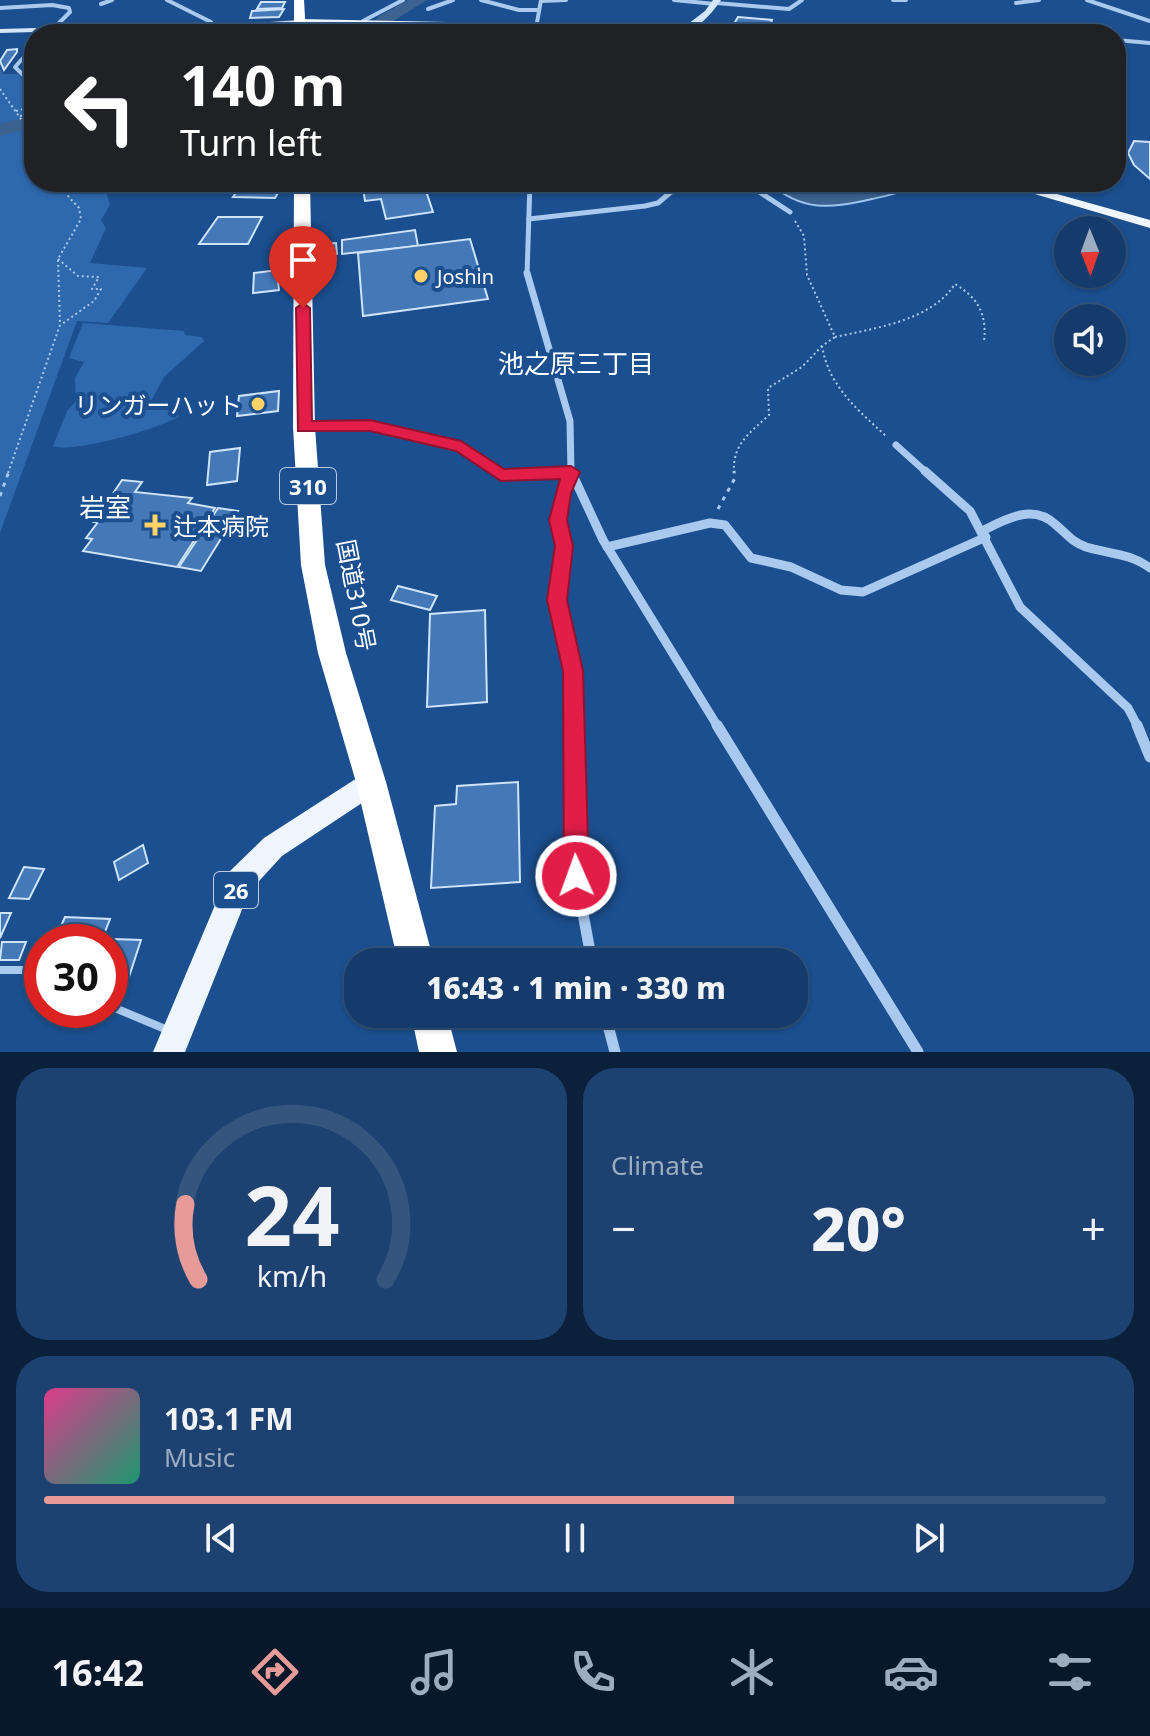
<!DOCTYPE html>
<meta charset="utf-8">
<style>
body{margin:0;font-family:"Noto Sans","Noto Sans JP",sans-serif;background:#1d4271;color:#f1f3f6;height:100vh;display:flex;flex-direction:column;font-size:30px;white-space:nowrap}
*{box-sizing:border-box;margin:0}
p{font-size:26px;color:#9dadc1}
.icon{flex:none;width:44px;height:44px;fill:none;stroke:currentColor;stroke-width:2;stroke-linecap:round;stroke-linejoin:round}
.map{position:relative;height:1052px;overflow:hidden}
.panel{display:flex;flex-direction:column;gap:16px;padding:16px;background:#0b203b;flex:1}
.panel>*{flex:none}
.top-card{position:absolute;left:24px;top:24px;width:1102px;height:168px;border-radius:32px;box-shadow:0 2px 6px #0004,0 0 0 2px #33557e;background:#202124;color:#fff;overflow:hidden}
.needle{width:52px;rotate:179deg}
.tools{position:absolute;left:1054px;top:216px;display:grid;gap:16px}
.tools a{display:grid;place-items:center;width:72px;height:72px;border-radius:50%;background:#143b6b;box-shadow:0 2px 6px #0004,0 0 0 2px #33557e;font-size:40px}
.speed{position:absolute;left:24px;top:924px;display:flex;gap:16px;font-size:40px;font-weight:700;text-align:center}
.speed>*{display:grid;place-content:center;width:104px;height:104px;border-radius:50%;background:#143b6b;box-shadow:0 2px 6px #0004,0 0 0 2px #33557e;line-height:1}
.speed .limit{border:12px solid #d22;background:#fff;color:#111}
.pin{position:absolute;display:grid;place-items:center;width:68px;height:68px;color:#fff;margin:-82px -34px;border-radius:50% 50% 50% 0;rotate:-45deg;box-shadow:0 0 8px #0007}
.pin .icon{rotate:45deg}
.me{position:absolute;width:88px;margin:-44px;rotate:358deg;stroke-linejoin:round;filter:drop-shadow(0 0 6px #0008)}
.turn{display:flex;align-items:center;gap:28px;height:168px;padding:0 24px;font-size:36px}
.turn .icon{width:104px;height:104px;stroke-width:2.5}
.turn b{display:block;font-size:56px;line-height:68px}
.big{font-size:60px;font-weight:800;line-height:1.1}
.panel .widget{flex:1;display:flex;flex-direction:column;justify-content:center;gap:12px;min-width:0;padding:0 28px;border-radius:32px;background:#1d4271}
.panel .dial{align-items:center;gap:0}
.dial svg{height:208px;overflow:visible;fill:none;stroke:#33557e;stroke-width:7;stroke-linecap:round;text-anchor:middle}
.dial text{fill:#f1f3f6;stroke:none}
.song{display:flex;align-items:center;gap:24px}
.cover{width:96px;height:96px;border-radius:12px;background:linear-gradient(135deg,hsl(330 70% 55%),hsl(160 70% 35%))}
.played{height:8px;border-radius:4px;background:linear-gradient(90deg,#e69b98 65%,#33557e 65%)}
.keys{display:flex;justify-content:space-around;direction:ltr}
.heat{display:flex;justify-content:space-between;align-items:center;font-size:44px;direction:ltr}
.panel .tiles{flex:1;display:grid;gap:16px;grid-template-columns:1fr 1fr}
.widget:last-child{grid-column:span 2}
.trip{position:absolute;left:344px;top:948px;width:464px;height:80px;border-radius:32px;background:#143b6b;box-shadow:0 2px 6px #0004,0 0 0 2px #33557e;font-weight:800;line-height:80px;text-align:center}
.tab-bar{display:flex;height:128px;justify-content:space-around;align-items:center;background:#08182b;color:#9dadc1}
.tab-bar .icon{width:56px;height:56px}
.tab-bar .current{color:#e69b98}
.tab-bar b{font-size:36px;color:#f1f3f6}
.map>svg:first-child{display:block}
.green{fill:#2e69ad}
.water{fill:#3c6290;stroke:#9cc4f0;stroke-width:2}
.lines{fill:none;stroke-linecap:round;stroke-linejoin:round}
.river{fill:#3c6290;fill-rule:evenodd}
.building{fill:#4478b7;stroke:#cfe3fa;stroke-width:2}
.path-far1{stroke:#a9c9ee;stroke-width:2;stroke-dasharray:2 3;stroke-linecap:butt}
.path{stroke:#a9c9ee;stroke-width:3;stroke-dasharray:4 6;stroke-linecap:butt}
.lane{stroke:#a9c9ee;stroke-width:8}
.street-far4{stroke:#a9c9ee;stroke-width:4}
.street-far3{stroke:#a9c9ee;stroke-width:5}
.street-far2{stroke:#a9c9ee;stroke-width:7}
.street-far1{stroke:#a9c9ee;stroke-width:9}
.street{stroke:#a9c9ee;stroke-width:11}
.secondary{fill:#d6e6fa;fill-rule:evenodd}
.primary{fill:#f0f6ff;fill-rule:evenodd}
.highway{fill:#fff;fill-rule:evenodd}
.secondary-bridge{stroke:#d6e6fa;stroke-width:8}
.route{fill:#e11d48;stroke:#92132f;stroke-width:2}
.poi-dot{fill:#ffd166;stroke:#1b4f8f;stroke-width:3}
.labels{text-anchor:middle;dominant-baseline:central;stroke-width:8;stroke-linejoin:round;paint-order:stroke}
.far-poi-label{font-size:20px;fill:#fff;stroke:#1b4f8f;text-anchor:start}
.shield{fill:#1b4f8f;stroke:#bbcadd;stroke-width:2}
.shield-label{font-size:22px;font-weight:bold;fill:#fff}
.poi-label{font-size:24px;fill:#fff;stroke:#1b4f8f;text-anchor:end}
.street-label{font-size:24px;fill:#fff;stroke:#1b4f8f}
.neighbourhood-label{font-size:26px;fill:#fff;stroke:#1b4f8f}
</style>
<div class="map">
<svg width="1150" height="1052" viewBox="0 0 1150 1052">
<rect width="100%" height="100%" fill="#1b4f8f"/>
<g class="green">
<path d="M 0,69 L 4,74 L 18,74 L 34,93 L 34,182 L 103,182 L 110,205 L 101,220 L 106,228 L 90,263 L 147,268 L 108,323 L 77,321 L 0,533 Z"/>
<path d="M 83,323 L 184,331 L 185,335 L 202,337 L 204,341 L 164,377 L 151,401 L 180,416 C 161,428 73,454 53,446 L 67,411 L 76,401 L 75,378 L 84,362 L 69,358 Z"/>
</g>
<path class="water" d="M 768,182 L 918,182 C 903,193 890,195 872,199 C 831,208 803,213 768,182 Z"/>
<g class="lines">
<g class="river">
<path d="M 408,0 L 427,0 L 390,23 L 381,34 L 364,34 L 378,17 Z"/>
<path d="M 34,115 L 34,127 L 0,136 L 0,124 Z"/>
</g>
</g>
<g class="building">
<path d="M 261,2 L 285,2 L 282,8 L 257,9 Z"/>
<path d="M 284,9 L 279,17 L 250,18 L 252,11 Z"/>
<path d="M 738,17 L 772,20 L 768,31 L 732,27 Z"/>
<path d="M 17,49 L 17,52 L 4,70 L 0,61 L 7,50 Z"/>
<path d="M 1134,141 L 1150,142 L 1150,179 L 1134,165 L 1128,153 Z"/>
<path d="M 362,182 L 423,182 L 433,212 L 386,219 L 381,199 L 365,201 Z"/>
<path d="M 242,184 L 282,186 L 275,198 L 233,197 Z"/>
<path d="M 218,217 L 262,217 L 248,244 L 199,244 Z"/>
<path d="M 415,230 L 418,246 L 342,254 L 342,240 Z"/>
<path d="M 470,239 L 488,299 L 363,316 L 358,253 Z"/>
<path d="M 336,243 L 337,254 L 321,256 L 321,244 Z"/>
<path d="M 278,270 L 283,281 L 278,281 L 279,290 L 253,293 L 254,273 Z"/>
<path d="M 279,391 L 278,411 L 237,416 L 239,396 Z"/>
<path d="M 240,448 L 237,481 L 207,485 L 210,452 Z"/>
<path d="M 122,480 L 142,482 L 135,492 L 192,498 L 188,503 L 215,508 L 177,567 L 83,551 L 92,539 L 86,538 L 98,522 L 94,522 Z"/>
<path d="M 218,508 L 238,511 L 201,571 L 179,567 Z"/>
<path d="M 398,586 L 437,596 L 430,610 L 391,600 Z"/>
<path d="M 485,610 L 487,702 L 427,707 L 430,614 Z"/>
<path d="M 518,782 L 520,882 L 431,888 L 435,806 L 456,804 L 457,786 Z"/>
<path d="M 143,845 L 148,863 L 119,880 L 114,862 Z"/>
<path d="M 24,867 L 44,869 L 29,899 L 9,898 Z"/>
<path d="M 0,913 L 11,913 L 0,938 Z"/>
<path d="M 65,917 L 110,919 L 101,942 L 54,942 Z"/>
<path d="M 113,939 L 141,940 L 128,980 L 110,980 Z"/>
<path d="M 2,942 L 26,942 L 19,960 L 0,960 Z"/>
</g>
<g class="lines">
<g class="path-far1">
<path d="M 0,89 L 34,138"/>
<path d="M 16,111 L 34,106"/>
<path d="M 20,116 L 34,113"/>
<path d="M 795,221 L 804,236 L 807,275 L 835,337 L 822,346 C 829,387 858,410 887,437"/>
<path d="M 58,259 L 78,276 L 99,277 L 92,289 L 101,289 L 94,301 L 62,324"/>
<path d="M 835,337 C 875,328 931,321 955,284 C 978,298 987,314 984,341"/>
<path d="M 8,473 L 60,325 L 58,259 L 81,219 L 79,208 L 55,182"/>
<path d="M 734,473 C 732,444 750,433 769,415 L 768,388 L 802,367 L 822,346"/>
</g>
<g class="path">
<path d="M 0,496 L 9,471"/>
<path d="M 718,509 L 735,478 L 734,471"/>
</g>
<g class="lane">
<path d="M 0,970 L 25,970 L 42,978"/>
<path d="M 110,1006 L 170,1031"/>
</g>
<g class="street-far4">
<path d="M 167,0 L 211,22 L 210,25"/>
<path d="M 481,0 L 519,10 L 539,10"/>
<path d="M 674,0 L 715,4"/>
<path d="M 893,0 L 906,0"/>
<path d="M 1087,0 L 1150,21"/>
<path d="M 541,1 L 566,0"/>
<path d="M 716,3 L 789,9 L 802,0"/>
<path d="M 1016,3 L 1039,0"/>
<path d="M 101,4 L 112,0"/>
<path d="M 0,8 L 52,5 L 69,8 L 70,12 L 53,29"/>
<path d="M 428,9 L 453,0"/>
<path d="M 363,21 L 403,0"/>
<path d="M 535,34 L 541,0"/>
<path d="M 1116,40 L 1150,43"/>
<path d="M 34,46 L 15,67 L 34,86"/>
</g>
<g class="street-far3">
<path d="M 744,182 L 790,212"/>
<path d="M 529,219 L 645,206 L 658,203 L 671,192 L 735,182"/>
<path d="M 527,275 L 530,182"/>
</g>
<g class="street-far2">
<path d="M 527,273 L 570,421 L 571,473"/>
<path d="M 304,427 L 370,425 L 461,447 L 497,473"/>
<path d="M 896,445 L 927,473"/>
<path d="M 559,473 L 571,472"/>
</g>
<g class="street-far1">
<path d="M 495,471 L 501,475 L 571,472"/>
<path d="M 571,471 L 603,540 L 718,727"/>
<path d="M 925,471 L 970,511 L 1020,607 L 1128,708 L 1138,727"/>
<path d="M 571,472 L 562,493 L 558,520 L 564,546 L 557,600 L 573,671 L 574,727"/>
<path d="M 982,531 C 1006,519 1033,503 1056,525 C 1067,534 1072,542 1086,547 C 1109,554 1130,553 1150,568"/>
<path d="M 607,547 L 710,523 L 725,525 L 751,558 L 791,567 L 841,590 L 863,592 L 986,537"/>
</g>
<g class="street">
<path d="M 574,725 L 576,876 L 592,962"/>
<path d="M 717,725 L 918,1052"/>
<path d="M 1137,725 L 1150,757"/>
<path d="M 605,1014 L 615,1052"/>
</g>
<g class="secondary">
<path d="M 713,0 L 721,0 C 711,15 694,34 675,34 L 705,11 Z"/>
<path d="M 300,20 L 303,24 L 245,26 L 241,24 Z"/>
<path d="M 213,23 L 210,27 L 0,33 L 0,29 Z"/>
<path d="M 258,30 L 261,34 L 199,34 L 203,32 Z"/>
</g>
<g class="primary">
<path d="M 300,19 L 447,22 L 533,34 L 447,28 L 297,24 Z"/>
<path d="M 994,182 L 1014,182 L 1150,220 L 1150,228 Z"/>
<path d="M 371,769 L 380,773 L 384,782 L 380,791 L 282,856 L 249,892 L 185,1052 L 153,1052 L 229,872 L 264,838 Z"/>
</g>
<g class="highway">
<path d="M 294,0 L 304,0 L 306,34 L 294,34 Z"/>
<path d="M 294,182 L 310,182 L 315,427 L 325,565 L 346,653 L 386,782 L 434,962 L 398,962 L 356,782 L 318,653 L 301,565 L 293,427 Z"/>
<path d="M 411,1014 L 447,1014 L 457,1052 L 419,1052 Z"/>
</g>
<path class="secondary-bridge" d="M 191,29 L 302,26"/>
</g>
<path class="route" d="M 303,303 L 310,308 L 312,421 L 370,420 L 461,441 L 504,469 L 571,466 L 580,472 L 571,493 L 567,520 L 573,546 L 567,600 L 583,671 L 589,876 L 585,885 L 576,889 L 567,885 L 564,876 L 563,671 L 547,600 L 555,546 L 549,520 L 560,479 L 501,481 L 456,451 L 370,431 L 298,431 L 296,308 Z"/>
<g class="poi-dot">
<circle cx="421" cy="276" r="8"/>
<circle cx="258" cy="404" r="8"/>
<path d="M151 513h8v8h8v8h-8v8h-8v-8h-8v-8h8z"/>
</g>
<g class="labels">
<g class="far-poi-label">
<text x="437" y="276">Joshin</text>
</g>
<g class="shield">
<rect x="280" y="468" width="56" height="36" rx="6"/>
<rect x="214" y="872" width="44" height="36" rx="6"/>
</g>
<g class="shield-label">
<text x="308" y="486">310</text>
<text x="236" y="890">26</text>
</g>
<g class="poi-label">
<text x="242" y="404">リンガーハット</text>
<text x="173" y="525" text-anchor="start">辻本病院</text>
</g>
<g class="street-label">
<text transform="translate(357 595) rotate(79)">国道310号</text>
</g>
<g class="neighbourhood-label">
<text x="576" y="363">池之原三丁目</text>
<text x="105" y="507">岩室</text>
</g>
</g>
</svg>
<div class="tools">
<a><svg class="needle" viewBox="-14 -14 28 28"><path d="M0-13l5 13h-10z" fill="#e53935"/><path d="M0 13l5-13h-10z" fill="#9dadc1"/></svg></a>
<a><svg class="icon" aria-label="sound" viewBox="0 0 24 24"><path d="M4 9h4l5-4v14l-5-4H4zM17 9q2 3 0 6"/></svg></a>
</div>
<div class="speed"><div class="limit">30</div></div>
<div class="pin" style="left:303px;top:308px;background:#d93025"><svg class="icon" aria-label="arrive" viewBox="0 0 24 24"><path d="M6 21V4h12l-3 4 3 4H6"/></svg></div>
<svg class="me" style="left:576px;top:876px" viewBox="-20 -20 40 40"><circle r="17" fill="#e11d48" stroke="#fff" stroke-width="3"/><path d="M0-11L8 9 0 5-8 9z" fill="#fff"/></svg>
<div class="trip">16:43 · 1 min · 330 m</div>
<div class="top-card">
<div class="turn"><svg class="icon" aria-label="left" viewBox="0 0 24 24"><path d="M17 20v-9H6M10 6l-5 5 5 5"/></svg><div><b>140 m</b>Turn left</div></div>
</div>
</div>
<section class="panel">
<div class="tiles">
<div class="widget dial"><svg viewBox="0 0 100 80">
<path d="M14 69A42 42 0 1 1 86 69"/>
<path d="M14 69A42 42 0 0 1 9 40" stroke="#e69b98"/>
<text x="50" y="56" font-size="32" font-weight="700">24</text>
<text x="50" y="72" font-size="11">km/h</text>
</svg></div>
<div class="widget"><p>Climate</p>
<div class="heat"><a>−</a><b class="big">20°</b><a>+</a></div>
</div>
<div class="widget">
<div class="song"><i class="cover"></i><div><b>103.1 FM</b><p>Music</p></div></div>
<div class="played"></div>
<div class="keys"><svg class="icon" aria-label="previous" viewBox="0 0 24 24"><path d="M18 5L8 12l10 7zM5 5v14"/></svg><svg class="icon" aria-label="pause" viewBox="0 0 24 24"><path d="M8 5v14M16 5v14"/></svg><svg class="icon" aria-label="next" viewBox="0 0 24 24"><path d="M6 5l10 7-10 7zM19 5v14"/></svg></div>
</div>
</div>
</section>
<nav class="tab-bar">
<b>16:42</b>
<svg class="icon current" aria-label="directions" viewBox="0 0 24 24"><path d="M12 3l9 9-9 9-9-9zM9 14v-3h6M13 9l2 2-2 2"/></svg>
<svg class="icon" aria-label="music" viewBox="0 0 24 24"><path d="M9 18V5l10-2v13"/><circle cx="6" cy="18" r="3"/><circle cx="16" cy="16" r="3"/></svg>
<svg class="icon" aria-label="phone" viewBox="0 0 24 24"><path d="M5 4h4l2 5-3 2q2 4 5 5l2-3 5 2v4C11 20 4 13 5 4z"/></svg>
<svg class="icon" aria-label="climate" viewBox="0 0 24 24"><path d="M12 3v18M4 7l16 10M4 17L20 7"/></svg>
<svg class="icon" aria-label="car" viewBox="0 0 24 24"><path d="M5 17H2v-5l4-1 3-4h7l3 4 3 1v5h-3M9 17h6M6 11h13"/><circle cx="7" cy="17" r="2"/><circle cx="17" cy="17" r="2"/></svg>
<svg class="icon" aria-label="filters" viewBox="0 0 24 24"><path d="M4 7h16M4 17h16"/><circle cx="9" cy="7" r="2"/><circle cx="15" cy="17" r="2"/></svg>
</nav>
